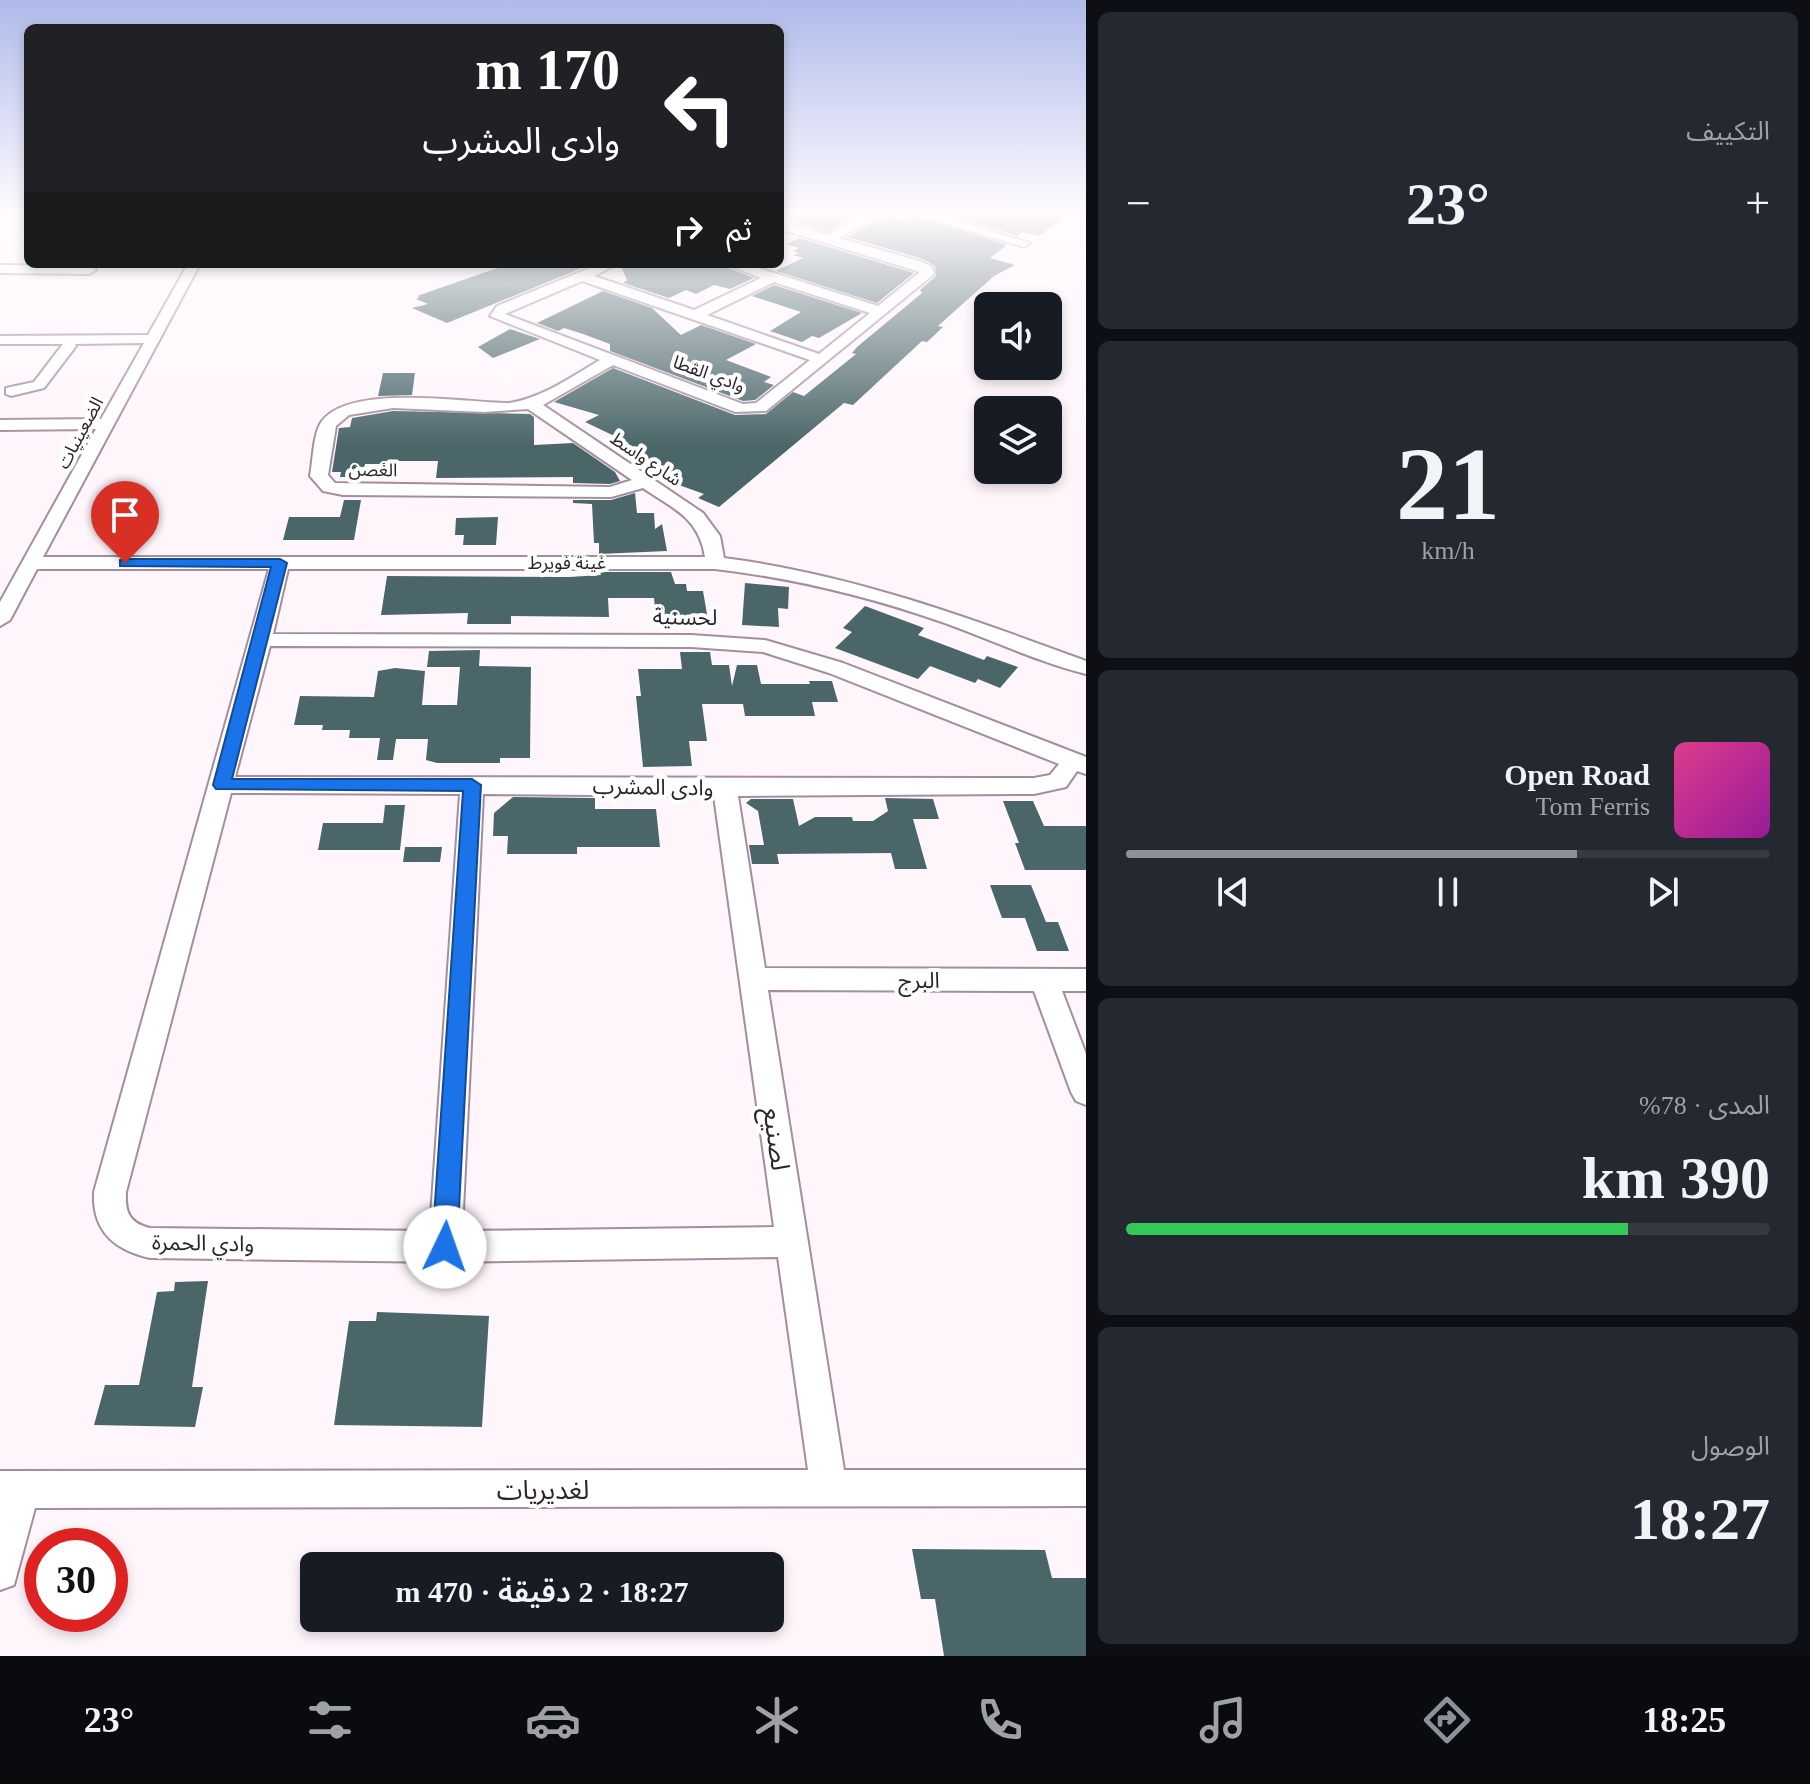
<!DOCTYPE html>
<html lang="ar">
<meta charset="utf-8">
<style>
body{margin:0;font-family:"Times New Roman","Noto Sans Arabic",serif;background:#242831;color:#f1f3f6;direction:rtl;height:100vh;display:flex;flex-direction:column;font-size:30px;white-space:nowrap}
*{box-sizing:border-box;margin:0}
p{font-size:26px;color:#9ea1a6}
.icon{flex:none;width:44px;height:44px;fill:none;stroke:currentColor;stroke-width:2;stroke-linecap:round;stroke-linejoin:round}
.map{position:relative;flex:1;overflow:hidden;direction:ltr}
.details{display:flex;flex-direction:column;gap:12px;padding:12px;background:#0d0f14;width:724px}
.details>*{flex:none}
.banner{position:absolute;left:24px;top:24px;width:760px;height:244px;border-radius:12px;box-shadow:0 4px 12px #0003;direction:rtl;background:#202124;color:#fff;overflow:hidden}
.fabs{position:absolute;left:974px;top:292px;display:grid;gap:16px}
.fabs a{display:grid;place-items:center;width:88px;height:88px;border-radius:12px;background:#171b24;box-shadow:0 4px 12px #0003;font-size:40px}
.speed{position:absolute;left:24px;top:1528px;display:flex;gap:16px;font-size:40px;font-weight:700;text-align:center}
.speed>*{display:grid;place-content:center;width:104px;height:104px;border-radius:50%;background:#171b24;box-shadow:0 4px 12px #0003;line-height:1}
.speed .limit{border:12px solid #d22;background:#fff;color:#111}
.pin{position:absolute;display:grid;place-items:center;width:68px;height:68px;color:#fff;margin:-82px -34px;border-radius:50% 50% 50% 0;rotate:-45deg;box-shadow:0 0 8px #0007}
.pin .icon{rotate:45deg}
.me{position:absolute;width:88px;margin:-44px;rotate:3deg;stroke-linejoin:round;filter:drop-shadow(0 0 6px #0008)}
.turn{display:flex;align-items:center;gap:28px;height:168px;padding:0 32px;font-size:36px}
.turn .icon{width:104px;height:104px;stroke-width:2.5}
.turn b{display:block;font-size:56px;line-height:68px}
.then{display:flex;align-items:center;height:76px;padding:0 32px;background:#0003;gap:16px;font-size:30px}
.big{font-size:60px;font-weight:600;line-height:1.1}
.details .widget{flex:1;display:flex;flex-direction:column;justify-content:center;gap:12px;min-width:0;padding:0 28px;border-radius:12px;background:#242831}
.details .dial{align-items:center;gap:0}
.dial b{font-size:104px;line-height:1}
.song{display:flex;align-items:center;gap:24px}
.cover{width:96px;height:96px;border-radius:12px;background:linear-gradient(135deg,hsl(330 70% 55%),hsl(300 70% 35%))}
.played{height:8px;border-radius:4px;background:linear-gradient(90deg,#8c9099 70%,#363941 70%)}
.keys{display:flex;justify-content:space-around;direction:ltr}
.heat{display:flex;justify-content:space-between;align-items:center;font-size:44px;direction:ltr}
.charge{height:12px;border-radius:6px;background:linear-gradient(90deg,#34c759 78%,#363941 0)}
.trip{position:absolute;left:300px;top:1552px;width:484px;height:80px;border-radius:12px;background:#171b24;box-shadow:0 4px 12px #0003;font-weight:600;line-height:80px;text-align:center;direction:rtl}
.menu{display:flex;height:128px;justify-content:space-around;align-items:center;background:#090b0e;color:#9ea1a6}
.menu .icon{width:56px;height:56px}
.menu .current{color:#8c9099}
.menu b{font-size:36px;color:#f1f3f6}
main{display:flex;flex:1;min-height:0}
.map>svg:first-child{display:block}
.building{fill:#4a6669}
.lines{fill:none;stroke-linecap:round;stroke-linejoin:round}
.street-casing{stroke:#a38e9d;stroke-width:4}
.street{fill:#fff;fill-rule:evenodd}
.route{fill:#1a73e8;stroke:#114b97;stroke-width:2}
.labels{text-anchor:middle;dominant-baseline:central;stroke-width:8;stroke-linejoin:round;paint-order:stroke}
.far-street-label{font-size:18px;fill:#2c242a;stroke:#fff}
.street-label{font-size:22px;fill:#2c242a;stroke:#fff}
.near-street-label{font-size:26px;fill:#2c242a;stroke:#fff}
</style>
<main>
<section class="details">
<div class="widget"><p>التكييف</p>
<div class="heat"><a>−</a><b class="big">23°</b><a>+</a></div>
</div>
<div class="widget dial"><b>21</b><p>km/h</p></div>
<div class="widget">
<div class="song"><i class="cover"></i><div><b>Open Road</b><p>Tom Ferris</p></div></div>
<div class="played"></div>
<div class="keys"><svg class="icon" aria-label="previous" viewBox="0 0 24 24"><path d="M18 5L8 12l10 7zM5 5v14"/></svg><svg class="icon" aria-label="pause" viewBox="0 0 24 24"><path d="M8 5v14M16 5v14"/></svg><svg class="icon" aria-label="next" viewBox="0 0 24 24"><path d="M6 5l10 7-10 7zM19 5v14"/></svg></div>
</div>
<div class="widget"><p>المدى · 78%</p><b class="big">390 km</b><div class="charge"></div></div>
<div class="widget"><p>الوصول</p><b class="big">18:27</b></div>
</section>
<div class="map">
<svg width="1086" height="1656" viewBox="0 0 1086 1656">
<rect width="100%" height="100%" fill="#fff6fc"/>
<g class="building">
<path d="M 791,215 L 851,215 L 855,217 L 827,232 L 790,220 Z"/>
<path d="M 889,215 L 907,220 L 907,215 L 914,215 L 1007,245 L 990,258 L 1015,265 L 994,276 L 938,326 L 943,327 L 927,342 L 922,341 L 853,405 L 844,403 L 719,507 L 698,498 L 704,494 L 654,476 L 666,471 L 621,443 L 629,443 L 585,422 L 599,415 L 554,402 L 613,368 L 735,415 L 766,414 L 793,392 L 804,396 L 856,354 L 852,353 L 857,347 L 922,293 L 920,290 L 936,276 L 935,266 L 923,259 L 847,237 Z"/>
<path d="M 948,215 L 1068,215 L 1039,236 L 1022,232 L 1018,236 Z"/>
<path d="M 799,238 L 914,273 L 877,303 L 776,271 L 803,258 L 793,255 L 799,253 L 793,251 L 799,248 L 786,244 Z"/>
<path d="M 509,264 L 592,264 L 447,323 L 412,308 L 428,304 L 416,299 L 420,297 L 417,296 Z"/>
<path d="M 620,264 L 718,264 L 754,278 L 730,289 L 714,285 L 696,294 L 686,290 L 669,298 L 623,283 L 627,280 Z"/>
<path d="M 774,285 L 862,313 L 819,338 L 812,336 L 802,342 L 770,331 L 801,312 L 752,296 Z"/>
<path d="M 603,291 L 652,308 L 681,335 L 701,325 L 756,344 L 726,360 L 771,377 L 764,382 L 774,385 L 755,400 L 743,401 L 610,351 L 610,344 L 583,334 L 564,328 L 558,331 L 537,323 Z"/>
<path d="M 510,329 L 540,339 L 493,358 L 478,347 Z"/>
<path d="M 383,373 L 415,373 L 412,395 L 378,396 Z"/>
<path d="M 393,411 L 530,414 L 534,417 L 534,445 L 573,443 L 615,472 L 620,481 L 610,484 L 573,483 L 573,477 L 436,478 L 438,461 L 385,461 L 385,464 L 365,464 L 362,477 L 340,477 L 341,472 L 332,472 L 339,428 L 350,427 L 352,418 Z"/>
<path d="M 635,493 L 637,513 L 654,513 L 655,529 L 662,524 L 667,551 L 599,554 L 599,543 L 594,543 L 592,504 L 573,503 L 573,500 L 611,500 Z"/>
<path d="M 344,500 L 361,500 L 354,540 L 283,540 L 289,517 L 340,517 Z"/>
<path d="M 498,517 L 496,545 L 463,545 L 464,535 L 455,535 L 456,518 Z"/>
<path d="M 600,572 L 671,572 L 675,584 L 686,584 L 687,591 L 703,591 L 708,620 L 656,620 L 654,598 L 608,598 L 609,617 L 511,616 L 511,624 L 467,624 L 468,613 L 381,615 L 387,576 L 569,577 L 601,575 Z"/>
<path d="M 745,583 L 789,587 L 788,609 L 778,608 L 779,627 L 742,625 Z"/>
<path d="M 865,606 L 924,628 L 918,635 L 984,660 L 987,656 L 1018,667 L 1000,688 L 978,679 L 975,683 L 930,666 L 918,679 L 835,648 L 852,632 L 843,628 Z"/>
<path d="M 480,650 L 479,666 L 531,667 L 530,758 L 500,758 L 500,763 L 437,763 L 426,760 L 428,739 L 396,739 L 393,760 L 377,760 L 380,738 L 349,738 L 350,730 L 322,730 L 323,725 L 294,725 L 300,696 L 374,697 L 378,671 L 395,668 L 425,671 L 422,705 L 457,705 L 460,667 L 427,667 L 429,651 Z"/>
<path d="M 680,652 L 710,652 L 712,665 L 729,665 L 732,686 L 737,665 L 757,665 L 761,684 L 810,684 L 809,681 L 832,681 L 838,702 L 812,702 L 815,716 L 745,716 L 743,704 L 702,704 L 707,741 L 689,741 L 692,766 L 643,767 L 636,696 L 641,696 L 638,669 L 682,669 Z"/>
<path d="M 513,797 L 595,798 L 595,809 L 656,809 L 660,847 L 577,847 L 577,854 L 507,854 L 508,836 L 493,836 L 494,813 Z"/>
<path d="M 885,798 L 933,799 L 939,819 L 913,819 L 927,869 L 895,869 L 891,853 L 777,854 L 779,864 L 752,864 L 749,845 L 764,845 L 758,811 L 746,803 L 751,799 L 793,799 L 799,826 L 815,817 L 852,817 L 853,821 L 873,821 L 888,811 Z"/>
<path d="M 1003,801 L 1033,801 L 1044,826 L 1086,826 L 1086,870 L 1025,870 L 1015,843 L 1019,843 Z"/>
<path d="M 385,805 L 405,805 L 400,850 L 318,850 L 323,823 L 383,823 Z"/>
<path d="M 405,847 L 442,847 L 440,862 L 403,862 Z"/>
<path d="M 990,885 L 1031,885 L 1046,922 L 1058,922 L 1069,951 L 1037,951 L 1025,918 L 1002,918 Z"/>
<path d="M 208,1281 L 192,1387 L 203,1387 L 195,1427 L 94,1425 L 105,1385 L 139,1385 L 157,1292 L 174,1291 L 175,1282 Z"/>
<path d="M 377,1312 L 489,1316 L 482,1427 L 334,1425 L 349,1321 L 376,1321 Z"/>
<path d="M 912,1549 L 1045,1550 L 1052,1578 L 1086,1578 L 1086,1656 L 944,1656 L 935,1599 L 921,1599 Z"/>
</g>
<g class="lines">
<defs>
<g id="street">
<path d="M 865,215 L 881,215 L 839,238 L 922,262 L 932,267 L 934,274 L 766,411 L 735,412 L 613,365 L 543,405 L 703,513 L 720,536 L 724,558 C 850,574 967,617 1086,661 L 1086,674 C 1037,662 990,639 942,622 C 867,596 793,578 715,569 L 288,569 L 273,634 L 691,635 L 765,640 L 843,663 L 1086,757 L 1086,774 L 1077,771 L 1066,787 L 1034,794 L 738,796 L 765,968 L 1086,969 L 1086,991 L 1062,991 L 1086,1054 L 1086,1105 L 1076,1101 L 1071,1092 L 1034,991 L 768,990 L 844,1470 L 1086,1470 L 1086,1506 L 35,1508 L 14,1585 L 0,1590 L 0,1471 L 808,1470 L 778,1257 L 445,1262 L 150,1258 C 114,1250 92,1231 94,1192 L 269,569 L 37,569 L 10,620 L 0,626 L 0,602 L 96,429 L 0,430 L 0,420 L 101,419 L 144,343 L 75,344 L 76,346 L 44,388 L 11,396 L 6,394 L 6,388 L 34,382 L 63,344 L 0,344 L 0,336 L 148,335 L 188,264 L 200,264 L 43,557 L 705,557 C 699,518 674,509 643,488 L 611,497 L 343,495 L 323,491 L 310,476 C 313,461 313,433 322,421 C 351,383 466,403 510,403 C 544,397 571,377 600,360 L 490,316 L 497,306 L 600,264 L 617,264 L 594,276 L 694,310 L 761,278 L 726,264 L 745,264 L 878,306 L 920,272 L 780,229 L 780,221 L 827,235 ZM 582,281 L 810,360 L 756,403 L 743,404 L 505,314 ZM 774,282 L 870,313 L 819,354 L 707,315 ZM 393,408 L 484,412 L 528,409 L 632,480 L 610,487 L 335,483 L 328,475 L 336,426 L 349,415 ZM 270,646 L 691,647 L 763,652 L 829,673 L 1059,764 L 1050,775 L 1034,778 L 235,777 ZM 231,793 L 460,794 L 430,1231 L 150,1228 C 129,1223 125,1212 126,1192 ZM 483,794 L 714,796 L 774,1227 L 462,1231 Z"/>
<path d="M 917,215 L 937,215 L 1030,243 L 1024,247 Z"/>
<path d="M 0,265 L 89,266 L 96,270 L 89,274 L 0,273 Z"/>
</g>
</defs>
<use href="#street" class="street-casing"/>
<use href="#street" class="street"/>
</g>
<linearGradient id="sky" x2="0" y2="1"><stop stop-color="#aebae9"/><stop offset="0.48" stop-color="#fffbfe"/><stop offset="1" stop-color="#fffbfe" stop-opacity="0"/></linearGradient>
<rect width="1086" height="447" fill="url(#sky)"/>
<path class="route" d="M 125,559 L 280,559 L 287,563 L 232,779 L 472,779 L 481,785 L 457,1247 L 453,1255 L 445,1258 L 436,1255 L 432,1247 L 463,791 L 216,789 L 213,785 L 271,567 L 120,566 L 120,560 Z"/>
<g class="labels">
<g class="far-street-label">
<text transform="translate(709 374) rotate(20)">وادي القطا</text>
<text transform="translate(80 433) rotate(-62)">الضعينيات</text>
<text transform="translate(646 459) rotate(34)">شارع واسط</text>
<text transform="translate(373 470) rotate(1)">الغصن</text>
<text x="567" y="563">غينة فويرط</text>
</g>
<g class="street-label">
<text transform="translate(685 617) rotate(1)">لحسنية</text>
<text transform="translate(653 787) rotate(1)">وادى المشرب</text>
<text x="919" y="980">البرج</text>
<text transform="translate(203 1243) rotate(1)">وادي الحمرة</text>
</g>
<g class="near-street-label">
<text transform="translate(776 1139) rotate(82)">لصنيع</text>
<text x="543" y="1490">لغديريات</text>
</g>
</g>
</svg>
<div class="fabs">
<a><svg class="icon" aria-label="sound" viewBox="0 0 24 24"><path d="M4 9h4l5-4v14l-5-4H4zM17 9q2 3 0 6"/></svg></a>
<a><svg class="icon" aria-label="layers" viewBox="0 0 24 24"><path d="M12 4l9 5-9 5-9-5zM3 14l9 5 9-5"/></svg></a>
</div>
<div class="speed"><div class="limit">30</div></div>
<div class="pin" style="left:125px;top:563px;background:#d93025"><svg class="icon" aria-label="arrive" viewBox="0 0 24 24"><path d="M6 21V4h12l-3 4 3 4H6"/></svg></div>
<svg class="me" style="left:445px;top:1247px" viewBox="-20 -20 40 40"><circle r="19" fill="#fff"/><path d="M0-13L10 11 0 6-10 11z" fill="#1a73e8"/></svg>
<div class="trip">18:27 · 2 دقيقة · 470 m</div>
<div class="banner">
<div class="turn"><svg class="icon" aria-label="left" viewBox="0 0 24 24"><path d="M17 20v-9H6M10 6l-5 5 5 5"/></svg><div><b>170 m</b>وادى المشرب</div></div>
<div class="then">ثم<svg class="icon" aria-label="right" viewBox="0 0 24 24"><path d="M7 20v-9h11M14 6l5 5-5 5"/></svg></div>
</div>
</div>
</main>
<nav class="menu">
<b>18:25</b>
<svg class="icon current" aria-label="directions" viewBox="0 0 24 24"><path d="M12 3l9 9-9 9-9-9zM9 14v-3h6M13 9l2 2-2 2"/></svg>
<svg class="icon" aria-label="music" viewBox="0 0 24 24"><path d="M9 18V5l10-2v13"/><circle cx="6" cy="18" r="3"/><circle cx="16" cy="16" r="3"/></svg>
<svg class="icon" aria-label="phone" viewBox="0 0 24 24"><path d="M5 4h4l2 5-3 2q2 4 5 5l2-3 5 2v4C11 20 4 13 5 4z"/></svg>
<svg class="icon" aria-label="climate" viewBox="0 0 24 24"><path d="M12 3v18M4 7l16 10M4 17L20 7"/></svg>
<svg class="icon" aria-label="car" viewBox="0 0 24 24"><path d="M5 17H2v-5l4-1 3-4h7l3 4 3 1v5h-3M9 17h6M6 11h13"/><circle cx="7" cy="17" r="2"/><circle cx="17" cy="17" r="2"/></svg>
<svg class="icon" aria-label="filters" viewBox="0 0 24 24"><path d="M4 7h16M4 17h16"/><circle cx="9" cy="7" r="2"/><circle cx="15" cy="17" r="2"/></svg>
<b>23°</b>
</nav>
